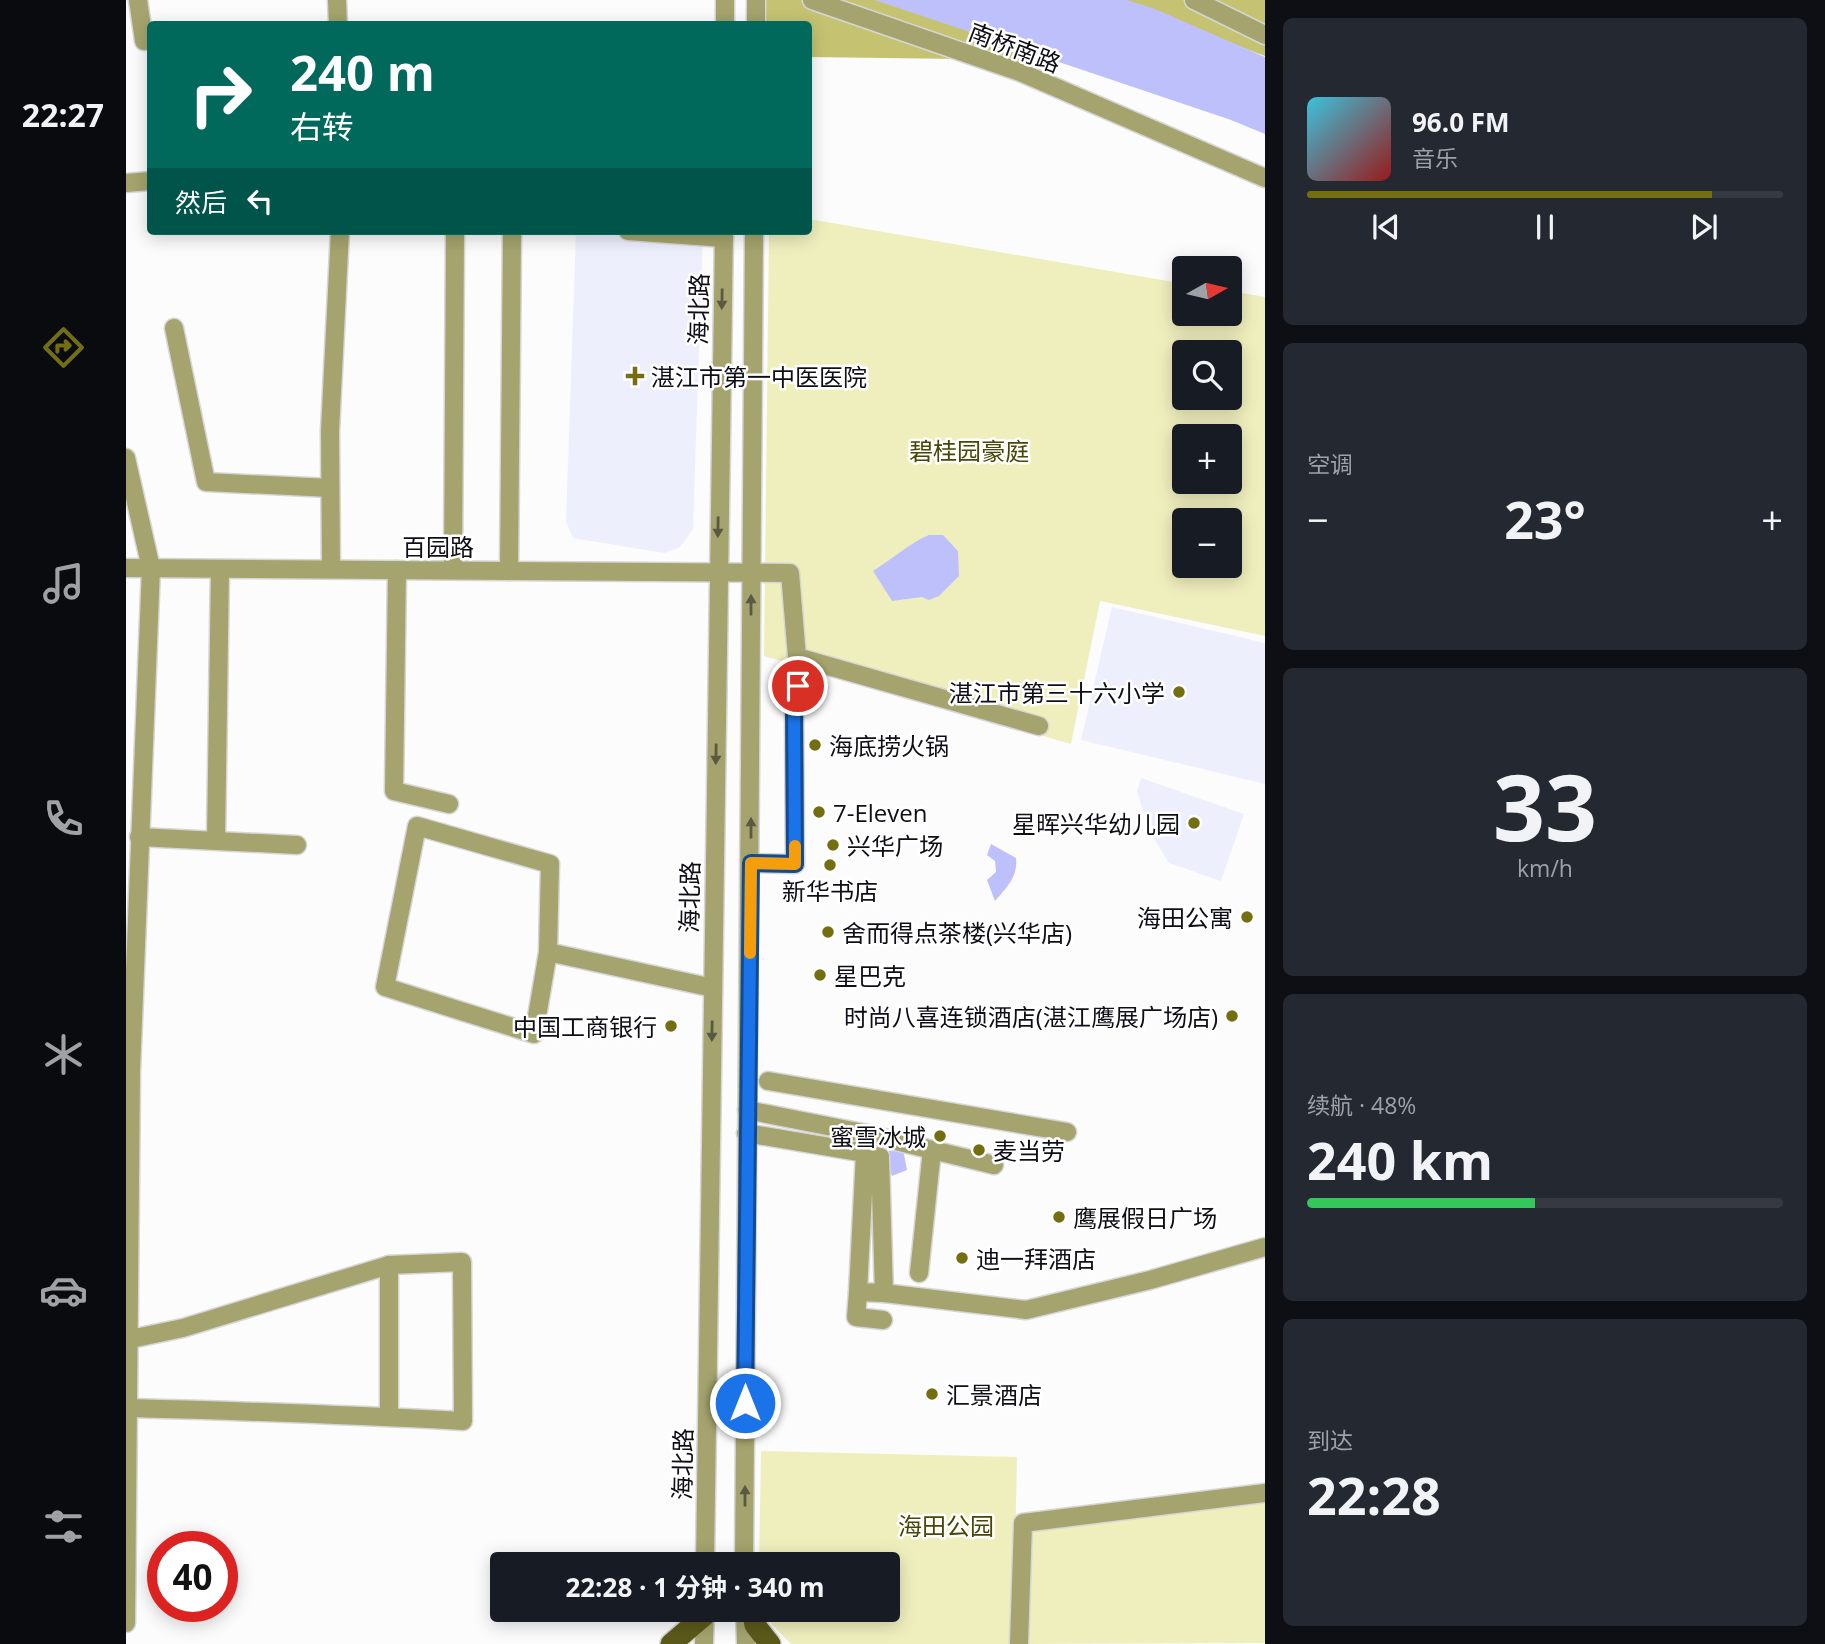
<!DOCTYPE html>
<html lang="zh">
<meta charset="utf-8">
<style>
body{margin:0;font-family:"Open Sans","Noto Sans SC",sans-serif;background:#242831;color:#f1f3f6;height:100vh;display:flex;flex-direction:column;font-size:26px;white-space:nowrap}
*{box-sizing:border-box;margin:0}
p{font-size:23px;color:#9ea1a6}
.icon{flex:none;width:38px;height:38px;fill:none;stroke:currentColor;stroke-width:2;stroke-linecap:round;stroke-linejoin:round}
.map{position:relative;flex:1;overflow:hidden}
.sheet{display:flex;flex-direction:column;gap:18px;padding:18px;background:#0d0f14;width:560px}
.sheet>*{flex:none}
.banner{position:absolute;left:21px;top:21px;width:665px;height:214px;border-radius:7px;box-shadow:0 4px 18px #0003;background:#00695c;color:#fff;overflow:hidden}
.needle{width:46px;rotate:82deg}
.fabs{position:absolute;left:1046px;top:256px;display:grid;gap:14px}
.fabs a{display:grid;place-items:center;width:70px;height:70px;border-radius:7px;background:#171b24;box-shadow:0 4px 18px #0003;font-size:35px}
.speed{position:absolute;left:21px;top:1531px;display:flex;gap:14px;font-size:35px;font-weight:700;text-align:center}
.speed>*{display:grid;place-content:center;width:91px;height:91px;border-radius:50%;background:#171b24;box-shadow:0 4px 18px #0003;line-height:1}
.speed .limit{border:10px solid #d22;background:#fff;color:#111}
.pin{position:absolute;display:grid;place-items:center;width:60px;height:60px;color:#fff;margin:-30px;border:4px solid #fff;border-radius:50%;box-shadow:0 2px 7px #0007}
.me{position:absolute;width:77px;margin:-38px;rotate:0deg;stroke-linejoin:round;filter:drop-shadow(0 0 5px #0008)}
.turn{display:flex;align-items:center;gap:24px;height:147px;padding:0 28px;font-size:32px}
.turn .icon{width:91px;height:91px;stroke-width:2.5}
.turn b{display:block;font-size:49px;line-height:60px}
.then{display:flex;align-items:center;height:66px;padding:0 28px;background:#0003;gap:14px;font-size:26px}
.big{font-size:52px;font-weight:700;line-height:1.1}
.sheet .tile{flex:1;display:flex;flex-direction:column;justify-content:center;gap:10px;min-width:0;padding:0 24px;border-radius:10px;background:#242831}
.sheet .dial{align-items:center;gap:0}
.dial b{font-size:91px;line-height:1}
.song{display:flex;align-items:center;gap:21px}
.cover{width:84px;height:84px;border-radius:10px;background:linear-gradient(135deg,hsl(190 70% 55%),hsl(0 70% 35%))}
.played{height:7px;border-radius:4px;background:linear-gradient(90deg,#736f11 85%,#363941 85%)}
.keys{display:flex;justify-content:space-around;direction:ltr}
.heat{display:flex;justify-content:space-between;align-items:center;font-size:38px;direction:ltr}
.charge{height:10px;border-radius:5px;background:linear-gradient(90deg,#34c759 48%,#363941 0)}
.trip{position:absolute;left:364px;top:1552px;width:410px;height:70px;border-radius:7px;background:#171b24;box-shadow:0 4px 18px #0003;font-weight:700;line-height:70px;text-align:center}
main{display:flex;flex:1;min-height:0}
.tabs{display:flex;flex-direction:column;width:126px;justify-content:space-around;align-items:center;background:#090b0e;color:#9ea1a6}
.tabs .icon{width:49px;height:49px}
.tabs .current{color:#736f11}
.tabs b{font-size:32px;color:#f1f3f6}
.map>svg:first-child{display:block}
.built{fill:#eeeffd}
.green{fill:#efefbe;fill-rule:evenodd}
.forest{fill:#c5c372}
.water{fill:#bec0fb}
.lines{fill:none;stroke-linecap:round;stroke-linejoin:round}
.minor-casing{stroke:#d6d6d7;stroke-width:21}
.major-casing{stroke:#d6d6d7;stroke-width:24}
.minor{stroke:#a5a46e;stroke-width:18}
.major{stroke:#5c5a1a;stroke-width:21}
.oneway{fill:#5a5942}
.route-casing{stroke:#114b97;stroke-width:18}
.route{stroke:#1a73e8;stroke-width:12}
.slow{stroke:#f59e0b;stroke-width:12}
.poi-dot{fill:#736f11;stroke:#fff;stroke-width:2.5}
.labels{text-anchor:middle;dominant-baseline:central;stroke-width:5;stroke-linejoin:round;paint-order:stroke}
.street-label{font-size:24px;fill:#0e0e16;stroke:#fff}
.poi-label{font-size:24px;fill:#0e0e16;stroke:#fff;text-anchor:start}
.park-label{font-size:24px;fill:#494705;stroke:#fff}
</style>
<main>
<nav class="tabs">
<b>22:27</b>
<svg class="icon current" aria-label="directions" viewBox="0 0 24 24"><path d="M12 3l9 9-9 9-9-9zM9 14v-3h6M13 9l2 2-2 2"/></svg>
<svg class="icon" aria-label="music" viewBox="0 0 24 24"><path d="M9 18V5l10-2v13"/><circle cx="6" cy="18" r="3"/><circle cx="16" cy="16" r="3"/></svg>
<svg class="icon" aria-label="phone" viewBox="0 0 24 24"><path d="M5 4h4l2 5-3 2q2 4 5 5l2-3 5 2v4C11 20 4 13 5 4z"/></svg>
<svg class="icon" aria-label="climate" viewBox="0 0 24 24"><path d="M12 3v18M4 7l16 10M4 17L20 7"/></svg>
<svg class="icon" aria-label="car" viewBox="0 0 24 24"><path d="M5 17H2v-5l4-1 3-4h7l3 4 3 1v5h-3M9 17h6M6 11h13"/><circle cx="7" cy="17" r="2"/><circle cx="17" cy="17" r="2"/></svg>
<svg class="icon" aria-label="filters" viewBox="0 0 24 24"><path d="M4 7h16M4 17h16"/><circle cx="9" cy="7" r="2"/><circle cx="15" cy="17" r="2"/></svg>
</nav>
<div class="map">
<svg width="1139" height="1644" viewBox="0 0 1139 1644">
<rect width="100%" height="100%" fill="#fcfcfc"/>
<g class="built">
<path d="M 450,231 L 577,231 L 567,529 L 553,548 L 538,553 L 447,538 L 440,522 Z"/>
<path d="M 986,607 L 1139,643 L 1139,784 L 955,740 Z"/>
<path d="M 1015,778 L 1118,814 L 1095,881 L 1043,863 L 1024,833 L 1011,791 Z"/>
</g>
<g class="green">
<path d="M 683,219 L 1059,284 L 1059,313 L 1104,313 L 1104,291 L 1139,297 L 1139,636 L 974,601 L 945,744 L 638,656 L 643,231 L 682,231 ZM 1059,352 L 1104,352 L 1104,397 L 1059,397 ZM 1059,436 L 1104,436 L 1104,481 L 1059,481 ZM 1059,520 L 1104,520 L 1104,565 L 1059,565 Z"/>
<path d="M 635,1451 L 891,1457 L 887,1644 L 665,1644 L 632,1610 L 761,1610 L 761,1564 L 633,1564 Z"/>
<path d="M 1139,1496 L 1139,1643 L 894,1644 L 898,1524 Z"/>
</g>
<g class="forest">
<path d="M 635,0 L 795,0 L 902,38 L 902,60 L 683,57 L 682,24 L 634,24 Z"/>
<path d="M 991,0 L 1139,0 L 1139,56 Z"/>
</g>
<g class="water">
<path d="M 749,0 L 1001,0 L 1029,9 L 1139,57 L 1139,134 L 1105,120 Z"/>
<path d="M 803,535 L 817,535 L 832,551 L 833,576 L 813,596 L 803,600 L 796,597 L 766,601 L 747,571 C 766,559 784,543 803,535 Z"/>
<path d="M 865,844 L 890,858 C 892,877 881,887 869,901 L 861,880 L 870,872 L 869,861 L 861,855 Z"/>
<path d="M 766,1145 L 777,1149 L 781,1170 L 766,1176 L 759,1159 Z"/>
</g>
<g class="lines">
<defs>
<g id="minor">
<path d="M 12,0 L 18,41"/>
<path d="M 211,0 L 212,24"/>
<path d="M 686,0 L 894,72 L 1139,178"/>
<path d="M 1068,0 L 1139,35"/>
<path d="M 599,24 L 599,0"/>
<path d="M 630,24 L 630,0"/>
<path d="M 0,183 L 24,181"/>
<path d="M 502,231 L 598,238"/>
<path d="M 48,328 L 80,482 L 204,488"/>
<path d="M 0,458 L 25,568 L 5,1071 L 0,1623"/>
<path d="M 0,568 L 664,573 L 671,657 L 913,726"/>
<path d="M 205,569 L 204,431 L 214,231"/>
<path d="M 271,570 L 268,791 L 323,804"/>
<path d="M 327,570 L 329,231"/>
<path d="M 383,571 L 386,231"/>
<path d="M 13,837 L 171,845"/>
<path d="M 90,840 L 94,569"/>
<path d="M 625,863 L 669,864 L 668,698 L 672,686 L 692,687"/>
<path d="M 422,952 L 408,1034 L 259,987 L 291,826 L 424,864 L 422,952 L 587,988"/>
<path d="M 642,1081 L 941,1132"/>
<path d="M 621,1110 L 737,1133 L 868,1165"/>
<path d="M 620,1133 L 739,1153 L 732,1292 L 758,1293 L 754,1157 L 739,1153"/>
<path d="M 793,1273 L 806,1150"/>
<path d="M 732,1292 L 730,1317 L 757,1320"/>
<path d="M 758,1293 L 900,1310 L 1024,1280 L 1139,1247"/>
<path d="M 0,1340 L 57,1328 L 263,1265"/>
<path d="M 4,1408 C 115,1411 226,1415 337,1421 L 336,1262 L 263,1265 L 263,1417"/>
<path d="M 579,1564 L 598,231"/>
<path d="M 618,1564 L 628,231"/>
<path d="M 619,1610 L 620,1644"/>
<path d="M 578,1644 L 579,1610"/>
<path d="M 893,1644 L 897,1523 L 1139,1493"/>
</g>
<g id="major">
<path d="M 626,1610 L 629,1625 L 644,1644"/>
<path d="M 545,1644 L 579,1615"/>
</g>
</defs>
<use href="#minor" class="minor-casing"/>
<use href="#major" class="major-casing"/>
<use href="#minor" class="minor"/>
<use href="#major" class="major"/>
</g>
<defs><path id="oneway-solid" d="M-6-.8H1V-3.2L6.5 0L1 3.2V.8H-6Z" transform="scale(1.75)"/></defs>
<g class="oneway">
<use href="#oneway-solid" transform="translate(596 299) rotate(91)"/>
<use href="#oneway-solid" transform="translate(592 527) rotate(91)"/>
<use href="#oneway-solid" transform="translate(625 605) rotate(-90)"/>
<use href="#oneway-solid" transform="translate(590 754) rotate(91)"/>
<use href="#oneway-solid" transform="translate(625 828) rotate(-90)"/>
<use href="#oneway-solid" transform="translate(586 1031) rotate(91)"/>
<use href="#oneway-solid" transform="translate(619 1496) rotate(-90)"/>
</g>
<g class="lines">
<defs>
<path id="route" d="M 619,1403 L 625,863 L 669,864 L 668,698 L 672,686"/>
</defs>
<use href="#route" class="route-casing"/>
<use href="#route" class="route"/>
<path class="slow" d="M 624,953 L 625,863 L 669,864 L 669,846"/>
</g>
<g class="poi-dot">
<path d="M505.5 365.5h7v7h7v7h-7v7h-7v-7h-7v-7h7z"/>
<circle cx="1053" cy="692" r="7"/>
<circle cx="689" cy="745" r="7"/>
<circle cx="693" cy="812" r="7"/>
<circle cx="1068" cy="823" r="7"/>
<circle cx="707" cy="845" r="7"/>
<circle cx="704" cy="865" r="7"/>
<circle cx="1121" cy="917" r="7"/>
<circle cx="702" cy="932" r="7"/>
<circle cx="694" cy="975" r="7"/>
<circle cx="1106" cy="1016" r="7"/>
<circle cx="545" cy="1026" r="7"/>
<circle cx="814" cy="1136" r="7"/>
<circle cx="853" cy="1150" r="7"/>
<circle cx="933" cy="1217" r="7"/>
<circle cx="836" cy="1258" r="7"/>
<circle cx="806" cy="1394" r="7"/>
</g>
<g class="labels">
<g class="street-label">
<text transform="translate(889 47) rotate(21)">南桥南路</text>
<text transform="translate(572 309) rotate(-89)">海北路</text>
<text x="312" y="546">百园路</text>
<text transform="translate(563 897) rotate(-89)">海北路</text>
<text transform="translate(556 1464) rotate(-89)">海北路</text>
</g>
<g class="poi-label">
<text x="525" y="376">湛江市第一中医医院</text>
<text x="1039" y="692" text-anchor="end">湛江市第三十六小学</text>
<text x="703" y="745">海底捞火锅</text>
<text x="707" y="812">7-Eleven</text>
<text x="1054" y="823" text-anchor="end">星晖兴华幼儿园</text>
<text x="721" y="845">兴华广场</text>
<text x="704" y="890" text-anchor="middle">新华书店</text>
<text x="1107" y="917" text-anchor="end">海田公寓</text>
<text x="716" y="932">舍而得点茶楼(兴华店)</text>
<text x="708" y="975">星巴克</text>
<text x="1092" y="1016" text-anchor="end">时尚八喜连锁酒店(湛江鹰展广场店)</text>
<text x="531" y="1026" text-anchor="end">中国工商银行</text>
<text x="800" y="1136" text-anchor="end">蜜雪冰城</text>
<text x="867" y="1150">麦当劳</text>
<text x="947" y="1217">鹰展假日广场</text>
<text x="850" y="1258">迪一拜酒店</text>
<text x="820" y="1394">汇景酒店</text>
</g>
<g class="park-label">
<text x="843" y="450">碧桂园豪庭</text>
<text x="820" y="1525">海田公园</text>
</g>
</g>
</svg>
<div class="fabs">
<a><svg class="needle" viewBox="-14 -14 28 28"><path d="M0-13l5 13h-10z" fill="#e53935"/><path d="M0 13l5-13h-10z" fill="#9ea1a6"/></svg></a>
<a><svg class="icon" aria-label="search" viewBox="0 0 24 24"><circle cx="10" cy="10" r="6"/><path d="M15 15l6 6"/></svg></a>
<a>+</a>
<a>−</a>
</div>
<div class="speed"><div class="limit">40</div></div>
<div class="pin" style="left:672px;top:686px;background:#d93025"><svg class="icon" aria-label="arrive" viewBox="0 0 24 24"><path d="M6 21V4h12l-3 4 3 4H6"/></svg></div>
<svg class="me" style="left:619px;top:1403px" viewBox="-20 -20 40 40"><circle r="17" fill="#1a73e8" stroke="#fff" stroke-width="3"/><path d="M0-11L8 9 0 5-8 9z" fill="#fff"/></svg>
<div class="trip">22:28 · 1 分钟 · 340 m</div>
<div class="banner">
<div class="turn"><svg class="icon" aria-label="right" viewBox="0 0 24 24"><path d="M7 20v-9h11M14 6l5 5-5 5"/></svg><div><b>240 m</b>右转</div></div>
<div class="then">然后<svg class="icon" aria-label="left" viewBox="0 0 24 24"><path d="M17 20v-9H6M10 6l-5 5 5 5"/></svg></div>
</div>
</div>
<section class="sheet">
<div class="tile">
<div class="song"><i class="cover"></i><div><b>96.0 FM</b><p>音乐</p></div></div>
<div class="played"></div>
<div class="keys"><svg class="icon" aria-label="previous" viewBox="0 0 24 24"><path d="M18 5L8 12l10 7zM5 5v14"/></svg><svg class="icon" aria-label="pause" viewBox="0 0 24 24"><path d="M8 5v14M16 5v14"/></svg><svg class="icon" aria-label="next" viewBox="0 0 24 24"><path d="M6 5l10 7-10 7zM19 5v14"/></svg></div>
</div>
<div class="tile"><p>空调</p>
<div class="heat"><a>−</a><b class="big">23°</b><a>+</a></div>
</div>
<div class="tile dial"><b>33</b><p>km/h</p></div>
<div class="tile"><p>续航 · 48%</p><b class="big">240 km</b><div class="charge"></div></div>
<div class="tile"><p>到达</p><b class="big">22:28</b></div>
</section>
</main>
